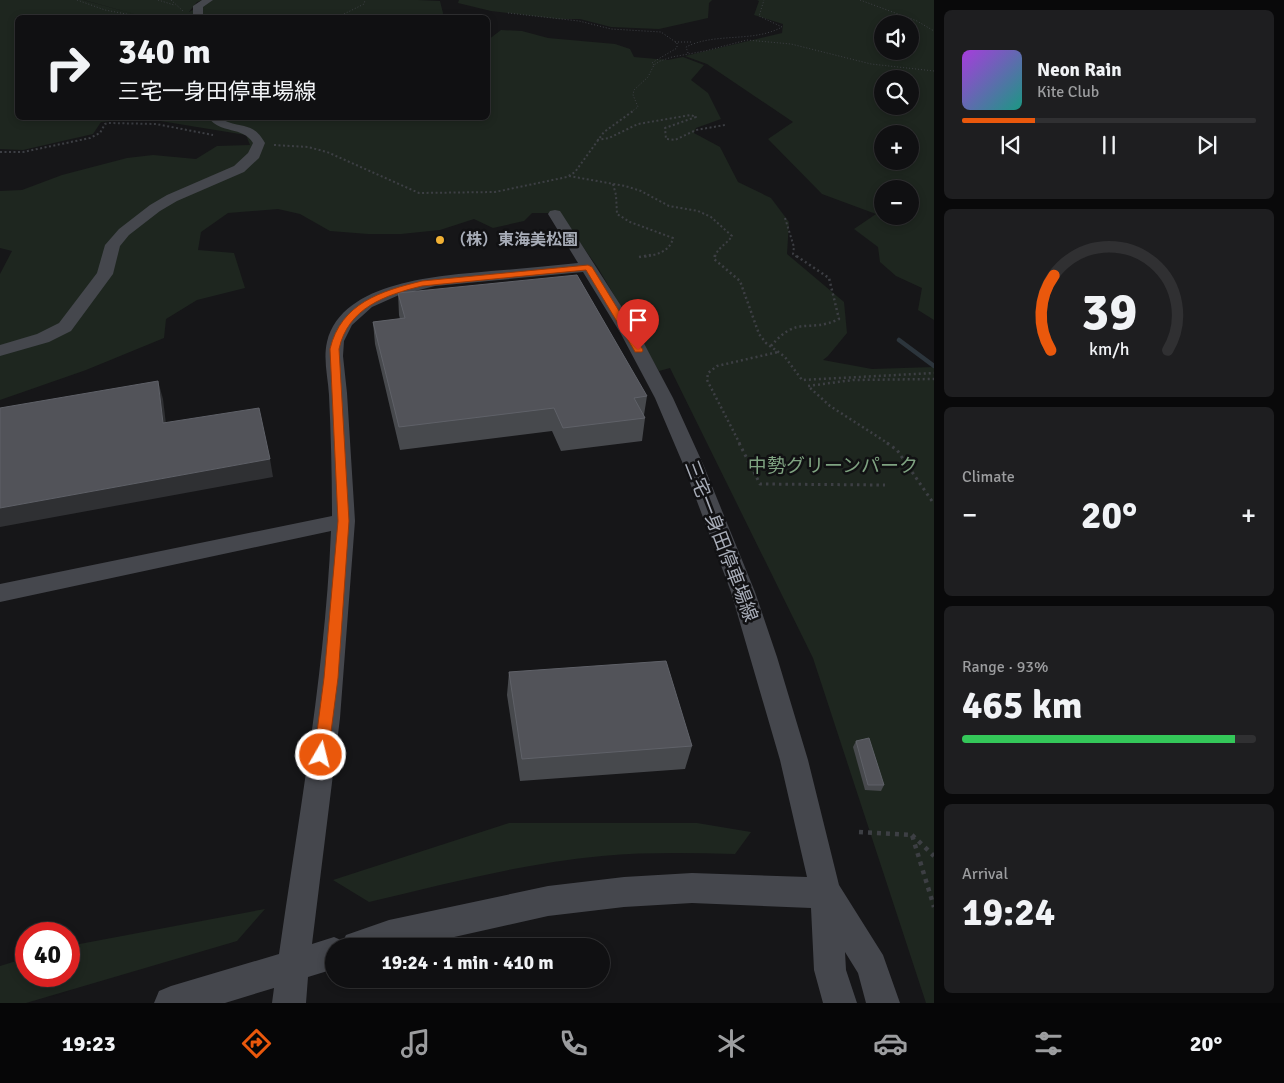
<!DOCTYPE html>
<meta charset="utf-8">
<style>
body{margin:0;font-family:Signika,"Noto Sans JP",sans-serif;background:#1e1e20;color:#f1f3f6;height:100vh;display:flex;flex-direction:column;font-size:19px;white-space:nowrap}
*{box-sizing:border-box;margin:0}
p{font-size:16px;color:#9c9d9f}
.icon{flex:none;width:28px;height:28px;fill:none;stroke:currentColor;stroke-width:2;stroke-linecap:round;stroke-linejoin:round}
.map{position:relative;flex:1;overflow:hidden}
.sheet{display:flex;flex-direction:column;gap:10px;padding:10px;background:#09090a;width:350px}
.sheet>*{flex:none}
.guide{position:absolute;left:15px;top:15px;width:475px;height:105px;border-radius:8px;box-shadow:0 2px 8px #0003,0 0 0 1px #303032;background:#101012;color:#f1f3f6;overflow:hidden}
.fabs{position:absolute;left:874px;top:15px;display:grid;gap:10px}
.fabs a{display:grid;place-items:center;width:45px;height:45px;border-radius:50%;background:#101012;box-shadow:0 2px 8px #0003,0 0 0 1px #303032;font-size:25px}
.speed{position:absolute;left:15px;top:922px;display:flex;gap:10px;font-size:25px;font-weight:700;text-align:center}
.speed>*{display:grid;place-content:center;width:65px;height:65px;border-radius:50%;background:#101012;box-shadow:0 2px 8px #0003,0 0 0 1px #303032;line-height:1}
.speed .limit{border:8px solid #d22;background:#fff;color:#111}
.pin{position:absolute;display:grid;place-items:center;width:42px;height:42px;color:#fff;margin:-51px -21px;border-radius:50% 50% 50% 0;rotate:-45deg;box-shadow:0 0 5px #0007}
.pin .icon{rotate:45deg}
.me{position:absolute;width:55px;margin:-28px;rotate:8deg;stroke-linejoin:round;filter:drop-shadow(0 0 4px #0008)}
.turn{display:flex;align-items:center;gap:18px;height:105px;padding:0 20px;font-size:22px}
.turn .icon{width:65px;height:65px;stroke-width:2.5}
.turn b{display:block;font-size:35px;line-height:42px}
.big{font-size:38px;font-weight:800;line-height:1.1}
.sheet .tile{flex:1;display:flex;flex-direction:column;justify-content:center;gap:8px;min-width:0;padding:0 18px;border-radius:8px;background:#1e1e20}
.sheet .dial{align-items:center;gap:0}
.dial svg{height:130px;overflow:visible;fill:none;stroke:#303032;stroke-width:7;stroke-linecap:round;text-anchor:middle}
.dial text{fill:#f1f3f6;stroke:none}
.song{display:flex;align-items:center;gap:15px}
.cover{width:60px;height:60px;border-radius:8px;background:linear-gradient(135deg,hsl(280 70% 55%),hsl(170 70% 35%))}
.played{height:5px;border-radius:2px;background:linear-gradient(90deg,#ea580c 25%,#303032 25%)}
.keys{display:flex;justify-content:space-around;direction:ltr}
.heat{display:flex;justify-content:space-between;align-items:center;font-size:28px;direction:ltr}
.charge{height:8px;border-radius:4px;background:linear-gradient(90deg,#34c759 93%,#303032 0)}
.trip{position:absolute;left:325px;top:938px;width:285px;height:50px;border-radius:25px;background:#101012;box-shadow:0 2px 8px #0003,0 0 0 1px #303032;font-weight:800;line-height:50px;text-align:center}
.menu{display:flex;height:80px;justify-content:space-around;align-items:center;background:#060607;color:#9c9d9f}
.menu .icon{width:35px;height:35px}
.menu .active{color:#ea580c}
.menu b{font-size:22px;color:#f1f3f6}
main{display:flex;flex:1;min-height:0}
.map>svg:first-child{display:block}
.green{fill:#1e261f;fill-rule:evenodd}
.lines{fill:none;stroke-linecap:round;stroke-linejoin:round}
.stream{stroke:#2c353c;stroke-width:4.5}
.path-far4{stroke:#3d3f44;stroke-width:1;stroke-dasharray:1 2;stroke-linecap:butt}
.path-far3{stroke:#3d3f44;stroke-width:2;stroke-dasharray:2 2.5;stroke-linecap:butt}
.path-far2{stroke:#3d3f44;stroke-width:2.5;stroke-dasharray:2 3;stroke-linecap:butt}
.path-far1{stroke:#3d3f44;stroke-width:3;stroke-dasharray:2.5 4;stroke-linecap:butt}
.path{stroke:#3d3f44;stroke-width:4.5;stroke-dasharray:4 5;stroke-linecap:butt}
.secondary{fill:#45474d;fill-rule:evenodd}
.wall{fill:#47494d}
.shaded-wall{fill:#2f3033}
.building{fill:#525359;stroke:#5f6168}
.route{fill:#ea580c;stroke:#983908}
.poi-dot{fill:#f2b134;stroke:#111113;stroke-width:2}
.labels{text-anchor:middle;dominant-baseline:central;stroke-width:5;stroke-linejoin:round;paint-order:stroke}
.far-poi-label{font-size:16px;font-weight:bold;fill:#a8adb8;stroke:#111113;text-anchor:start}
.park-label{font-size:19px;fill:#7fa381;stroke:#111113}
.street-label{font-size:19px;fill:#a8adb8;stroke:#111113}
</style>
<main>
<div class="map">
<svg width="934" height="1003" viewBox="0 0 934 1003">
<rect width="100%" height="100%" fill="#161618"/>
<g class="green">
<path d="M 0,0 L 83,0 L 145,17 L 84,0 L 203,0 L 197,2 L 189,12 L 212,0 L 418,0 L 440,1 L 443,13 L 442,18 L 18,18 L 18,118 L 488,118 L 488,40 L 501,30 L 522,31 L 548,38 L 615,44 L 630,49 L 634,57 L 668,60 L 683,57 L 704,65 L 691,80 L 708,93 L 721,119 L 696,128 L 694,133 L 720,147 L 738,182 L 771,198 L 789,222 L 787,254 L 844,302 L 847,333 L 828,356 L 823,360 L 872,369 L 934,367 L 934,1003 L 926,1003 L 813,658 L 670,368 L 659,371 L 598,268 L 559,213 L 532,213 L 524,221 L 493,228 L 474,219 L 440,230 L 401,234 L 368,234 L 330,231 L 300,214 L 278,209 L 228,213 L 201,232 L 198,250 L 234,253 L 245,288 L 197,300 L 166,319 L 164,338 L 86,370 L 0,400 L 0,274 L 12,251 L 0,248 L 0,191 L 22,190 L 62,175 L 127,158 L 153,155 L 196,159 L 217,146 L 250,145 L 246,135 L 142,118 L 101,122 L 93,134 L 23,150 L 0,149 Z"/>
<path d="M 459,0 L 712,0 L 709,3 L 708,18 L 659,29 L 611,27 L 580,19 L 559,19 L 491,11 L 458,3 Z"/>
<path d="M 757,0 L 934,0 L 934,320 L 918,310 L 922,288 L 896,276 L 880,262 L 878,247 L 854,229 L 876,214 L 822,194 L 768,139 L 793,122 L 707,64 L 685,56 L 782,33 L 783,24 L 754,15 L 759,1 ZM 882,24 L 910,24 L 910,51 L 882,51 ZM 882,79 L 910,79 L 910,106 L 882,106 ZM 882,134 L 910,134 L 910,161 L 882,161 ZM 882,189 L 910,189 L 910,216 L 882,216 Z"/>
<path d="M 509,823 L 697,823 L 751,832 L 735,854 C 691,853 646,852 602,856 C 524,863 445,884 369,902 L 333,880 Z"/>
<path d="M 265,909 L 237,941 L 26,1003 L 0,1003 L 0,966 L 26,958 L 26,976 L 69,976 L 69,946 Z"/>
</g>
<g class="lines">
<path class="stream" d="M 899,340 L 934,366"/>
<g class="path-far4">
<path d="M 77,0 L 105,10 L 147,18"/>
<path d="M 158,0 L 174,5"/>
<path d="M 171,0 L 183,11"/>
<path d="M 860,0 L 917,21 L 934,31"/>
<path d="M 508,13 L 579,21 L 611,29 L 661,32 L 677,43 L 677,48 L 655,61 L 652,63 L 654,65"/>
<path d="M 336,18 L 364,4 L 365,0"/>
<path d="M 675,42 L 691,42"/>
<path d="M 688,53 L 686,47 C 716,32 753,43 782,27 L 759,16 L 764,0"/>
<path d="M 631,112 L 638,107 L 633,95 L 634,90 L 648,77 L 654,65 L 660,61 L 672,57 L 705,51 L 747,40 L 791,44 L 871,64 L 934,71"/>
</g>
<g class="path-far3">
<path d="M 597,140 L 609,138 L 638,124 L 691,115 L 696,117 L 665,128 L 666,139 L 675,140 L 696,130 L 725,125"/>
<path d="M 274,145 L 308,147 L 327,152 L 419,193 L 495,192 L 567,177 L 575,172 L 604,132 L 633,111"/>
<path d="M 0,152 L 23,152 L 90,138 L 100,133 L 105,124 L 108,123 L 156,124 L 213,135"/>
<path d="M 569,176 L 625,186 L 641,191 L 669,206 L 698,211 L 711,217 L 732,236 C 727,244 717,248 715,257"/>
<path d="M 613,184 L 616,195 L 617,214 L 630,222 L 673,238 C 670,252 656,255 643,257"/>
<path d="M 785,218 L 794,247 L 793,254 L 797,257"/>
</g>
<g class="path-far2">
<path d="M 715,255 L 714,259 L 740,281 L 759,334 L 766,343 L 785,357 L 802,380 L 934,373"/>
<path d="M 639,257 L 651,255"/>
<path d="M 771,346 C 798,314 808,334 839,319 L 829,278 L 795,255"/>
<path d="M 740,444 L 707,380 L 708,373 L 717,366 L 778,352"/>
<path d="M 889,444 L 830,406 L 808,386 L 853,380 L 934,379"/>
</g>
<g class="path-far1">
<path d="M 739,443 L 760,484 L 885,485"/>
<path d="M 887,443 L 897,450 L 934,504"/>
</g>
<g class="path">
<path d="M 859,832 L 912,835 L 934,907"/>
<path d="M 912,835 L 934,856"/>
</g>
<g class="secondary">
<path d="M 202,0 L 213,0 L 203,7 L 203,18 L 193,18 L 193,6 Z"/>
<path d="M 209,118 C 220,117 219,119 228,122 C 246,128 254,124 265,143 L 259,158 L 244,172 L 177,201 L 160,211 L 129,235 L 120,246 L 113,274 L 71,331 L 49,342 L 0,356 L 0,345 L 37,334 L 59,323 L 97,273 L 105,245 L 119,229 L 150,205 L 167,195 L 234,166 L 248,153 L 253,143 C 243,126 220,134 209,118 Z"/>
<path d="M 555,210 L 560,211 L 562,214 L 639,334 L 673,398 L 703,464 L 755,592 L 777,657 L 808,760 L 839,885 L 883,955 L 900,1003 L 866,1003 L 858,973 L 845,952 L 846,970 L 857,1003 L 823,1003 L 814,970 L 811,908 L 692,903 L 624,907 L 548,916 L 414,946 L 334,946 L 334,969 L 308,977 L 306,1003 L 272,1003 L 274,988 L 225,1003 L 154,1003 L 159,991 L 171,986 L 279,954 C 299,813 325,673 331,531 L 0,602 L 0,584 L 332,516 C 332,476 331,435 329,395 C 328,377 323,359 327,342 C 342,280 441,276 491,271 C 520,269 549,266 578,263 L 548,214 L 550,211 ZM 583,272 L 621,334 L 655,398 L 683,464 L 731,592 L 780,760 L 807,877 L 692,873 L 624,877 L 548,886 L 389,920 L 346,935 L 343,941 L 334,937 L 312,944 L 340,718 L 355,521 L 347,393 L 343,356 L 344,341 L 352,325 L 372,307 L 399,295 L 435,286 Z"/>
</g>
</g>
<g class="wall">
<path d="M 398,293 L 647,396 L 644,415 L 645,418 L 642,441 L 561,451 L 552,431 L 400,450 L 375,344 L 373,322 L 400,319 L 399,315 Z"/>
<path d="M 509,672 L 692,746 L 685,769 L 520,781 L 507,695 Z"/>
<path d="M 856,741 L 884,785 L 881,791 L 865,790 L 853,747 Z"/>
</g>
<g class="shaded-wall">
<path d="M 158,381 L 163,399 L 168,441 L 163,423 Z"/>
<path d="M 270,459 L 273,477 L 0,527 L 0,508 Z"/>
</g>
<g class="building">
<path d="M 577,275 L 647,396 L 634,398 L 645,418 L 563,428 L 554,408 L 399,427 L 373,322 L 405,318 L 398,293 Z"/>
<path d="M 158,381 L 163,423 L 259,408 L 270,459 L 0,508 L 0,408 Z"/>
<path d="M 666,661 L 692,746 L 522,759 L 509,672 Z"/>
<path d="M 869,738 L 884,785 L 868,785 L 856,741 Z"/>
</g>
<path class="route" d="M 588,265 L 592,267 L 643,350 L 642,352 L 635,352 L 634,350 L 586,270 L 422,286 C 385,295 348,308 339,349 L 349,521 L 338,678 L 328,755 L 326,759 L 321,761 L 316,759 L 314,755 L 324,678 L 338,521 L 330,349 C 341,303 381,291 422,281 Z"/>
<circle class="poi-dot" cx="440" cy="240" r="5"/>
<g class="labels">
<g class="far-poi-label">
<text x="450" y="240">（株）東海美松園</text>
</g>
<g class="park-label">
<text x="833" y="466">中勢グリーンパーク</text>
</g>
<g class="street-label">
<text transform="translate(721 541) rotate(69)">三宅一身田停車場線</text>
</g>
</g>
</svg>
<div class="fabs">
<a><svg class="icon" aria-label="sound" viewBox="0 0 24 24"><path d="M4 9h4l5-4v14l-5-4H4zM17 9q2 3 0 6"/></svg></a>
<a><svg class="icon" aria-label="search" viewBox="0 0 24 24"><circle cx="10" cy="10" r="6"/><path d="M15 15l6 6"/></svg></a>
<a>+</a>
<a>−</a>
</div>
<div class="speed"><div class="limit">40</div></div>
<div class="pin" style="left:638px;top:350px;background:#d93025"><svg class="icon" aria-label="arrive" viewBox="0 0 24 24"><path d="M6 21V4h12l-3 4 3 4H6"/></svg></div>
<svg class="me" style="left:321px;top:755px" viewBox="-20 -20 40 40"><circle r="17" fill="#ea580c" stroke="#fff" stroke-width="3"/><path d="M0-11L8 9 0 5-8 9z" fill="#fff"/></svg>
<div class="trip">19:24 · 1 min · 410 m</div>
<div class="guide">
<div class="turn"><svg class="icon" aria-label="right" viewBox="0 0 24 24"><path d="M7 20v-9h11M14 6l5 5-5 5"/></svg><div><b>340 m</b>三宅一身田停車場線</div></div>
</div>
</div>
<section class="sheet">
<div class="tile">
<div class="song"><i class="cover"></i><div><b>Neon Rain</b><p>Kite Club</p></div></div>
<div class="played"></div>
<div class="keys"><svg class="icon" aria-label="previous" viewBox="0 0 24 24"><path d="M18 5L8 12l10 7zM5 5v14"/></svg><svg class="icon" aria-label="pause" viewBox="0 0 24 24"><path d="M8 5v14M16 5v14"/></svg><svg class="icon" aria-label="next" viewBox="0 0 24 24"><path d="M6 5l10 7-10 7zM19 5v14"/></svg></div>
</div>
<div class="tile dial"><svg viewBox="0 0 100 80">
<path d="M14 69A42 42 0 1 1 86 69"/>
<path d="M14 69A42 42 0 0 1 16 23" stroke="#ea580c"/>
<text x="50" y="56" font-size="32" font-weight="700">39</text>
<text x="50" y="72" font-size="11">km/h</text>
</svg></div>
<div class="tile"><p>Climate</p>
<div class="heat"><a>−</a><b class="big">20°</b><a>+</a></div>
</div>
<div class="tile"><p>Range · 93%</p><b class="big">465 km</b><div class="charge"></div></div>
<div class="tile"><p>Arrival</p><b class="big">19:24</b></div>
</section>
</main>
<nav class="menu">
<b>19:23</b>
<svg class="icon active" aria-label="directions" viewBox="0 0 24 24"><path d="M12 3l9 9-9 9-9-9zM9 14v-3h6M13 9l2 2-2 2"/></svg>
<svg class="icon" aria-label="music" viewBox="0 0 24 24"><path d="M9 18V5l10-2v13"/><circle cx="6" cy="18" r="3"/><circle cx="16" cy="16" r="3"/></svg>
<svg class="icon" aria-label="phone" viewBox="0 0 24 24"><path d="M5 4h4l2 5-3 2q2 4 5 5l2-3 5 2v4C11 20 4 13 5 4z"/></svg>
<svg class="icon" aria-label="climate" viewBox="0 0 24 24"><path d="M12 3v18M4 7l16 10M4 17L20 7"/></svg>
<svg class="icon" aria-label="car" viewBox="0 0 24 24"><path d="M5 17H2v-5l4-1 3-4h7l3 4 3 1v5h-3M9 17h6M6 11h13"/><circle cx="7" cy="17" r="2"/><circle cx="17" cy="17" r="2"/></svg>
<svg class="icon" aria-label="filters" viewBox="0 0 24 24"><path d="M4 7h16M4 17h16"/><circle cx="9" cy="7" r="2"/><circle cx="15" cy="17" r="2"/></svg>
<b>20°</b>
</nav>
